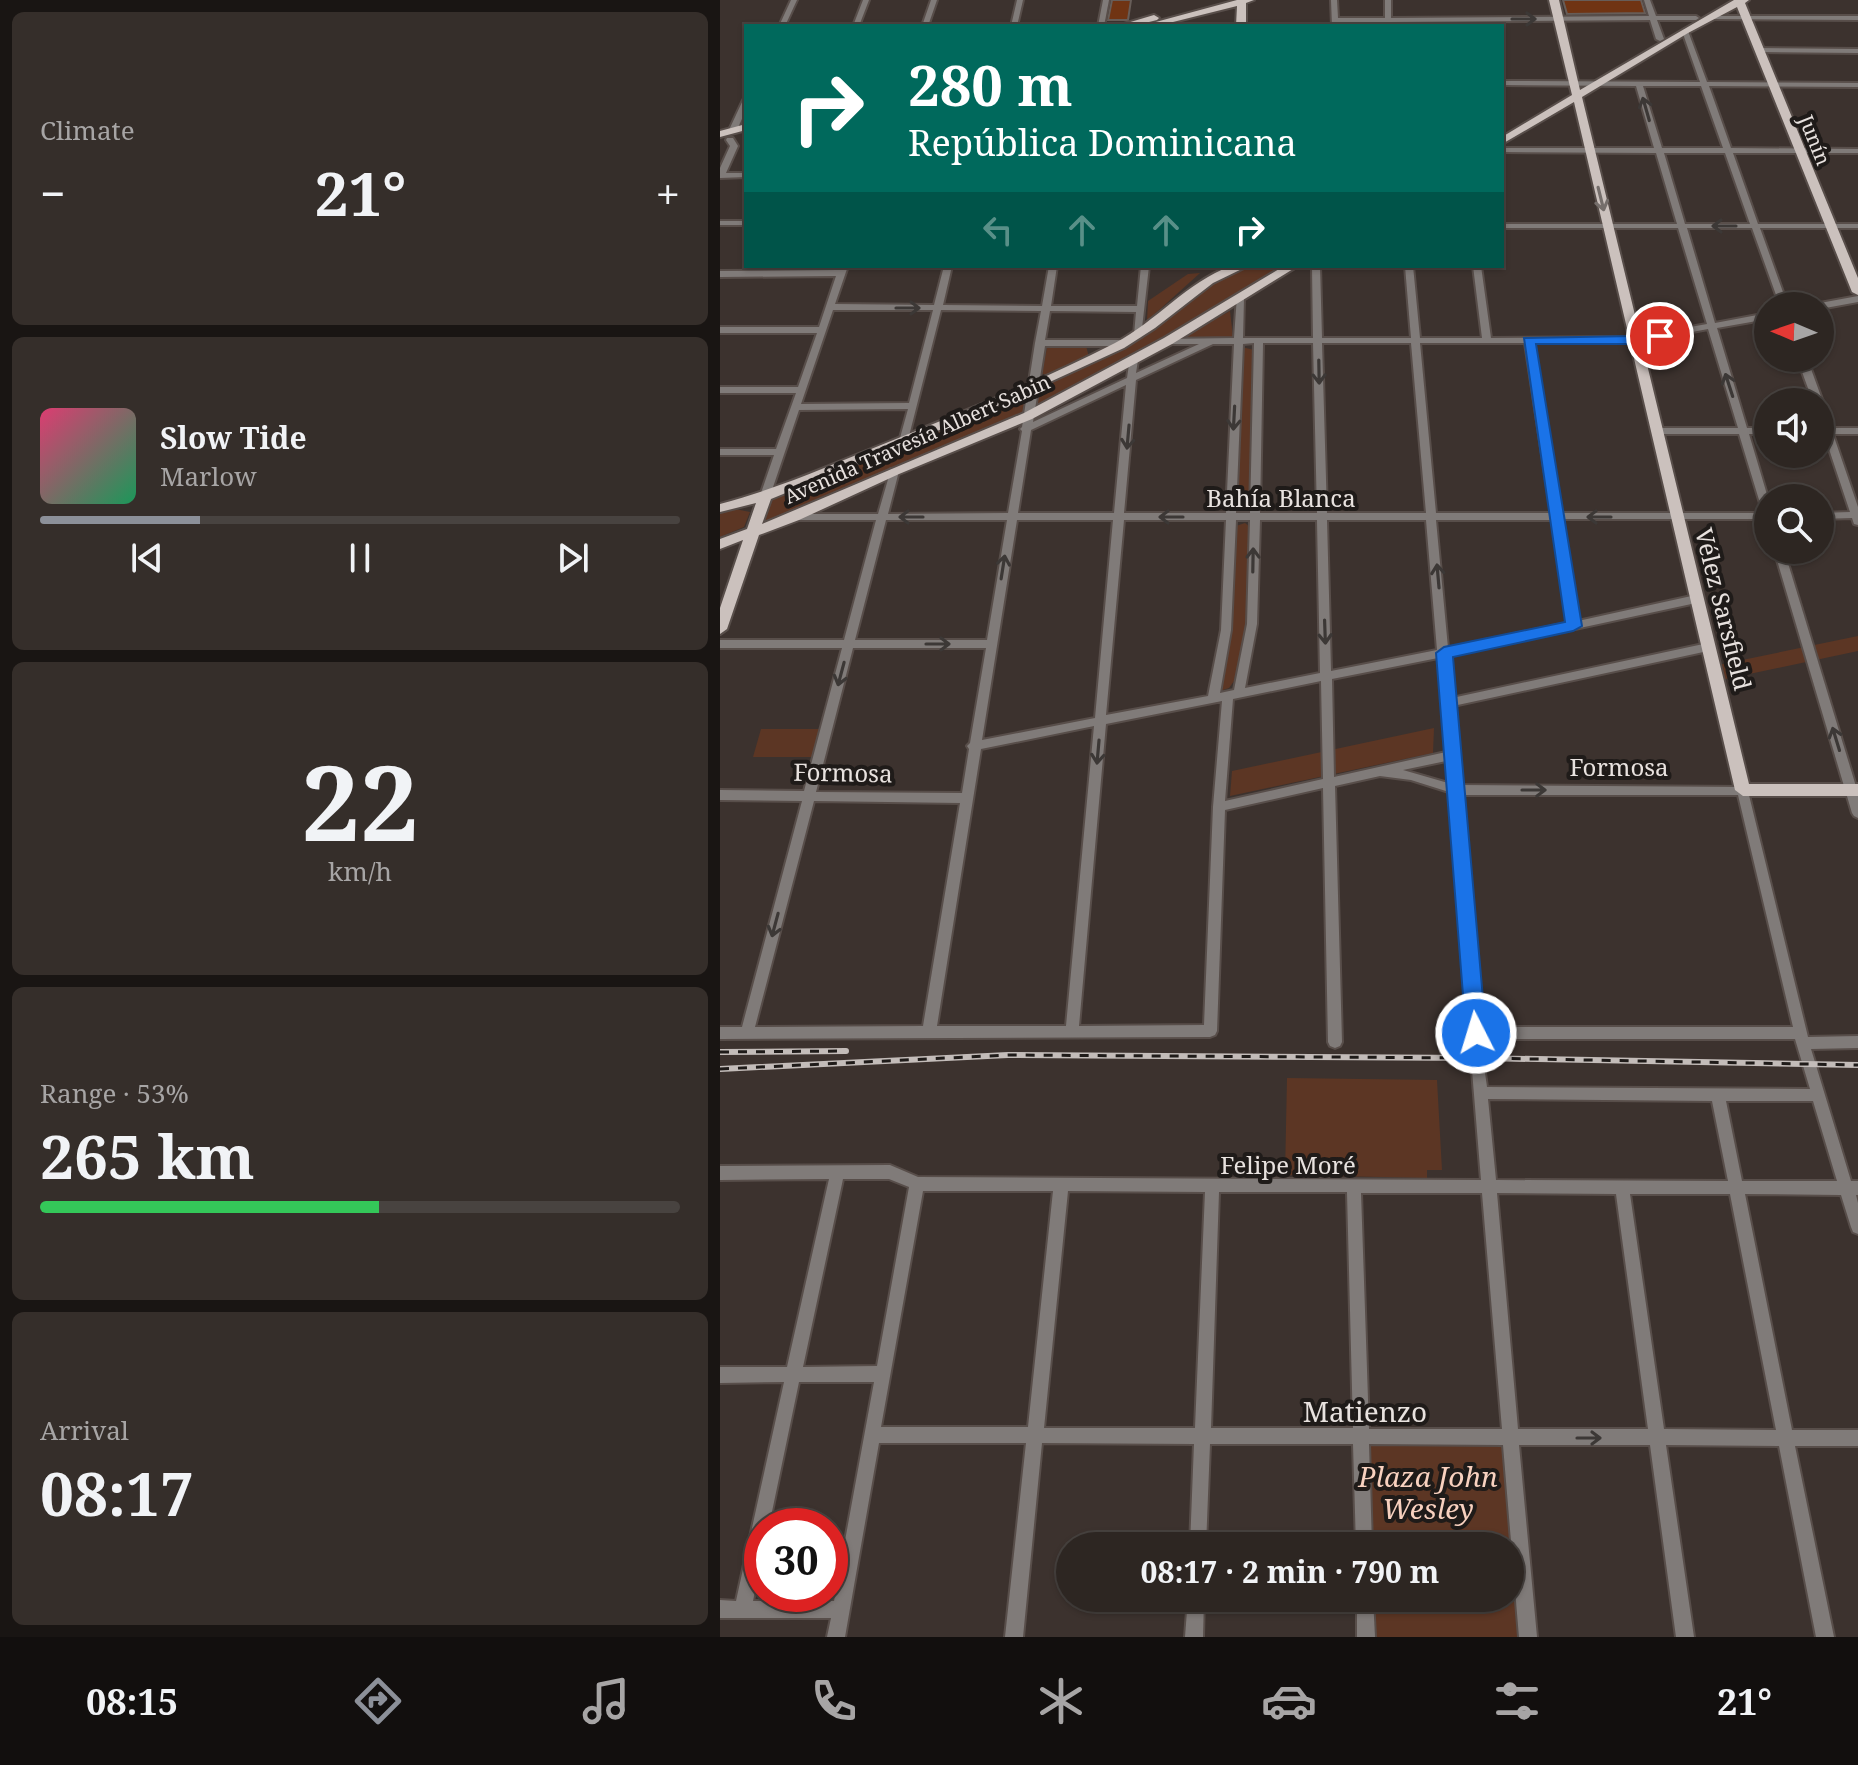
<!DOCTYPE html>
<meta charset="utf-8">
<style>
body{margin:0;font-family:"Noto Serif",serif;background:#352e2a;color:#f1f3f6;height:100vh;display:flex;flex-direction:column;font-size:30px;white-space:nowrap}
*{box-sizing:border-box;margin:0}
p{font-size:26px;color:#a7a5a5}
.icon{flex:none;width:44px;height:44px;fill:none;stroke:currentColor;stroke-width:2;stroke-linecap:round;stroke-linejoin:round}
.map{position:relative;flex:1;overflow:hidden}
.details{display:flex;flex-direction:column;gap:12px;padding:12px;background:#191513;width:720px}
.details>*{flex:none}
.top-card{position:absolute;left:24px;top:24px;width:760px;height:244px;border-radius:0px;box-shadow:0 2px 6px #0004,0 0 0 2px #484340;background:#00695c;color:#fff;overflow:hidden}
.needle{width:52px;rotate:272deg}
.fabs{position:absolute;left:1034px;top:292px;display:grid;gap:16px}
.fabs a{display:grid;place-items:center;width:80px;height:80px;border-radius:50%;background:#2d2622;box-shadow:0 2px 6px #0004,0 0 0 2px #484340;font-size:40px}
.speed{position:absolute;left:24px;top:1508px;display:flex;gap:16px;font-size:40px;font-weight:700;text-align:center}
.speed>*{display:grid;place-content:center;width:104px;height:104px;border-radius:50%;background:#2d2622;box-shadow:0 2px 6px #0004,0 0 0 2px #484340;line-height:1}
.speed .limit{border:12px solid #d22;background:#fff;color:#111}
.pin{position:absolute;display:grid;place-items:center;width:68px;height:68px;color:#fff;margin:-34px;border:4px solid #fff;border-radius:50%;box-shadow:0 2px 8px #0007}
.me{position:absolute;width:88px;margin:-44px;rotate:355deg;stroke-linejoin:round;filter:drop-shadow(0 0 6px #0008)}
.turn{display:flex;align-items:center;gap:28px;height:168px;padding:0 32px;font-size:36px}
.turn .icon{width:104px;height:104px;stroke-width:2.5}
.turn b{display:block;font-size:56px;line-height:68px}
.lanes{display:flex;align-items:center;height:76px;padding:0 32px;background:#0003;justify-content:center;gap:40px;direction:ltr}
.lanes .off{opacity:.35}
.big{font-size:60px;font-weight:700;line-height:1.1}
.details .card{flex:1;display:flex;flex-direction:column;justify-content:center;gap:12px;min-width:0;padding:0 28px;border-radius:12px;background:#352e2a}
.details .dial{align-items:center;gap:0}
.dial b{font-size:104px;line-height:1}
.song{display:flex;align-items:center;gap:24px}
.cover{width:96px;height:96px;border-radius:12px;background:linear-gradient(135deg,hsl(340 70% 55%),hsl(150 70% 35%))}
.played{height:8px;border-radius:4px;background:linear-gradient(90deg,#8c9099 25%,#484340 25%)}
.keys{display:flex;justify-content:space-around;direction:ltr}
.heat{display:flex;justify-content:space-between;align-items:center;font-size:44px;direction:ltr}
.charge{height:12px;border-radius:6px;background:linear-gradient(90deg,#34c759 53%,#484340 0)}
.trip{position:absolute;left:336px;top:1532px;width:468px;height:80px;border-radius:40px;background:#2d2622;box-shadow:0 2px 6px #0004,0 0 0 2px #484340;font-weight:700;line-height:80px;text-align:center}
.tab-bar{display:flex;height:128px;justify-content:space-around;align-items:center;background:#120f0e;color:#a7a5a5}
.tab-bar .icon{width:56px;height:56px}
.tab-bar .selected{color:#8c9099}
.tab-bar b{font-size:36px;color:#f1f3f6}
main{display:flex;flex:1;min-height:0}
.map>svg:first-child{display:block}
.green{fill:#5c3624}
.building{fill:#703413;stroke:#675d58;stroke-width:2}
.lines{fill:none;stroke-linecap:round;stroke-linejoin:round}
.minor-casing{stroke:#584e4a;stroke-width:4}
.major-casing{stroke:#584e4a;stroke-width:4}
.minor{fill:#807b79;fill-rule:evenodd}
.major{fill:#cbc1bd;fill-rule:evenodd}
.rail-casing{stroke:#c3bcb9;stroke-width:6}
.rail{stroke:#1f1b19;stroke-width:3;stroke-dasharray:9;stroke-linecap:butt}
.oneway{stroke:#3c3836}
.oneway2{stroke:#756e6b}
.route{fill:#1a73e8;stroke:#114b97;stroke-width:2}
.labels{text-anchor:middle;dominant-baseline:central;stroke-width:8;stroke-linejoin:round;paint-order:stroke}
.far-street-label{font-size:20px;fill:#e8e2df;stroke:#1f1b19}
.street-label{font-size:24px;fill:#e8e2df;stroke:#1f1b19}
.near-street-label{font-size:28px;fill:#e8e2df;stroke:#1f1b19}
.near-park-label{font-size:28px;font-style:italic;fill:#f8d1bf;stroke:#1f1b19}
</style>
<main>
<section class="details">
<div class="card"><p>Climate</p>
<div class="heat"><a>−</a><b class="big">21°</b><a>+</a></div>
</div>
<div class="card">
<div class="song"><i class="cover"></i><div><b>Slow Tide</b><p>Marlow</p></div></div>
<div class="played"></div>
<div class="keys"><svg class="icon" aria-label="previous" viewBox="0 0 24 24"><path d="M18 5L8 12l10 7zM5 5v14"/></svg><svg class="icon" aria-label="pause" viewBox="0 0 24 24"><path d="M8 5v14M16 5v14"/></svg><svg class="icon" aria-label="next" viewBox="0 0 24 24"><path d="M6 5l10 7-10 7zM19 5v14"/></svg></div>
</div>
<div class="card dial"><b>22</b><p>km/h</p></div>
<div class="card"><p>Range · 53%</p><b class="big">265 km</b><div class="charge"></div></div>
<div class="card"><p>Arrival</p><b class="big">08:17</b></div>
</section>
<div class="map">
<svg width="1138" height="1637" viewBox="0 0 1138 1637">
<rect width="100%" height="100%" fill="#3c322e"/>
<g class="green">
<path d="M 522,266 L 572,266 L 308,416 L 33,533 L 45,496 L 404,343 L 472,294 Z"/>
<path d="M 480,273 L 427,321 L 428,301 L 468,274 Z"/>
<path d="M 510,311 L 513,337 L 461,337 Z"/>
<path d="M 366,346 L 369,357 L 333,375 L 322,374 L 327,347 Z"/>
<path d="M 522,347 L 534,350 L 531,504 L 519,509 L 515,508 Z"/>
<path d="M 15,509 L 30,512 L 24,527 L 0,537 L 0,513 Z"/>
<path d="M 525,523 L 530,527 L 528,622 L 514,681 L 509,688 L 500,691 L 511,628 L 516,526 Z"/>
<path d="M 1138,636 L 1138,651 L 996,681 L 993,666 Z"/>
<path d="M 714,728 L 713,753 L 510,796 L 512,771 Z"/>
<path d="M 41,729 L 102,729 L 95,757 L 33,757 Z"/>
<path d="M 567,1078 L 717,1080 L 722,1170 L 707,1170 L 707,1178 L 565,1175 Z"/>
<path d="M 641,1437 L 791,1438 L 808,1637 L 646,1637 L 645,1598 L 790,1598 L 790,1546 L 644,1546 Z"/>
</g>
<g class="building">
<path d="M 392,0 L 411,0 L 408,20 L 388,20 Z"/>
<path d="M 843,0 L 921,0 L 925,13 L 847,14 Z"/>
</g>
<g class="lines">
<defs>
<g id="minor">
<path d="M 71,0 L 77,0 L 65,26 L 59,26 Z"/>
<path d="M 143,0 L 149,0 L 139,26 L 133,26 Z"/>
<path d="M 211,0 L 217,0 L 208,26 L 202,26 Z"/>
<path d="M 297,0 L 303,0 L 297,26 L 291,26 Z"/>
<path d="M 383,0 L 389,0 L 384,26 L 378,26 Z"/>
<path d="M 611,0 L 617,0 L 618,18 L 665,18 L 665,0 L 671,0 L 671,18 L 929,16 L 924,0 L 930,0 L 936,16 L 976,16 L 979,18 L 976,20 L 937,20 L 944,39 L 940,41 L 936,39 L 930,20 L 671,22 L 671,26 L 665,26 L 665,22 L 618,22 L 618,26 L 612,26 Z"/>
<path d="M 989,16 L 1138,16 L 1138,20 L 987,19 L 986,18 Z"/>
<path d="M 965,29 L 968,31 L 987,82 L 1138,83 L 1138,87 L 989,86 L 1011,148 L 1138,149 L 1138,153 L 1013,153 L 1038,224 L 1138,224 L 1138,228 L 1040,228 L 1068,306 L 1060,306 L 1032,228 L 967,228 L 995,323 L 1048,313 L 1048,319 L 997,328 L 1027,428 L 1048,428 L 1048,434 L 1029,434 L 1048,498 L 1048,519 L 842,519 L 858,621 L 976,595 L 981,599 L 976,603 L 729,656 L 732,698 L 988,643 L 993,647 L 988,651 L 733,706 L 740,785 L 1027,787 L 1088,1037 L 1138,1036 L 1138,1048 L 1091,1049 L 1131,1181 L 1138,1181 L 1138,1195 L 1136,1195 L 1138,1203 L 1138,1234 L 1133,1232 L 1131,1227 L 1121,1195 L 1025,1194 L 1072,1430 L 1138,1430 L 1138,1446 L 1075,1446 L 1114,1637 L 1096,1637 L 1059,1446 L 946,1445 L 974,1637 L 956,1637 L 930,1445 L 799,1445 L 817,1637 L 799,1637 L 783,1445 L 649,1444 L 652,1546 L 636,1546 L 633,1444 L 490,1444 L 486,1546 L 470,1546 L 474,1444 L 322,1443 L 303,1637 L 285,1637 L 306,1443 L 159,1443 L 125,1637 L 107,1637 L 111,1618 L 0,1618 L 0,1600 L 16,1601 L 64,1382 L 0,1383 L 0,1367 L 67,1367 L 109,1179 L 0,1180 L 0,1166 L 170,1165 L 198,1177 L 761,1180 L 752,1070 L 754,1066 L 759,1064 L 764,1066 L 767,1087 L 1090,1089 L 1075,1039 L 763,1039 L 762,1049 L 757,1051 L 752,1049 L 750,1045 L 729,792 L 691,780 L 660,776 L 615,786 L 622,1042 L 620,1046 L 615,1048 L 610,1046 L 608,1042 L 603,788 L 505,810 L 497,1031 L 495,1035 L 490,1037 L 0,1039 L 0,1027 L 22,1027 L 82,801 L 0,800 L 0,790 L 84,791 L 122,648 L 0,648 L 0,640 L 124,640 L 156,520 L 74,520 L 69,517 L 74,514 L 158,514 L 171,469 L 177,469 L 179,471 L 168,514 L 288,513 L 302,431 L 300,429 L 302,427 L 315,343 L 321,311 L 221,310 L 188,440 L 182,440 L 180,438 L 188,409 L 79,410 L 50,496 L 45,499 L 40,496 L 54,455 L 0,455 L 0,449 L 56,449 L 76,393 L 0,393 L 0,387 L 78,387 L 97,333 L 0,333 L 0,327 L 99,327 L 116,276 L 0,277 L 0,271 L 118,270 L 120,266 L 128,266 L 115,304 L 214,305 L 224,266 L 232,266 L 223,305 L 322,306 L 329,266 L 337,266 L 331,306 L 417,306 L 421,266 L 429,266 L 421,337 L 418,338 L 414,335 L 416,312 L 330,311 L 325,340 L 404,340 L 408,343 L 404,346 L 325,346 L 313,422 L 407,378 L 410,358 L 413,357 L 418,360 L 416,373 L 479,344 L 448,344 L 445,343 L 445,339 L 514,338 L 517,296 L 524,298 L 523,338 L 593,338 L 592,266 L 600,266 L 602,338 L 691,338 L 685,266 L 693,266 L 700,338 L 762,338 L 753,266 L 761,266 L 771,338 L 914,337 L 987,324 L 958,228 L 782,228 L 782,224 L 957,224 L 936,153 L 782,152 L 782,148 L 934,148 L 916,86 L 782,85 L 782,81 L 980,82 L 962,31 ZM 923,86 L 981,86 L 1003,148 L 942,148 ZM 944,153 L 1005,153 L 1030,224 L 965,224 ZM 113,310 L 213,310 L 189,403 L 81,404 ZM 988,329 L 1018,428 L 936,428 L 931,431 L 936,434 L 1019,434 L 1043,513 L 841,513 L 814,343 L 914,343 ZM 534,343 L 530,513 L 516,513 L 523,344 ZM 543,343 L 593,343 L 597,513 L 540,513 ZM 602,343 L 691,343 L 706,513 L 607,513 ZM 700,343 L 805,343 L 831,513 L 716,513 ZM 493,344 L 514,344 L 506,513 L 404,513 L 416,380 ZM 406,385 L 394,513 L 298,513 L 311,430 ZM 166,520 L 287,520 L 267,640 L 135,640 ZM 297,520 L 393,520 L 375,718 L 262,740 ZM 404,520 L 506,520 L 501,630 L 488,696 L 386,715 ZM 516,520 L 530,520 L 527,624 L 514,690 L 500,693 L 511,630 ZM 540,520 L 597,520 L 600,673 L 525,688 L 537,624 ZM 607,520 L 706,520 L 717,650 L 611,671 ZM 716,520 L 832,520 L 847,623 L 728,648 ZM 133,648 L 266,648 L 250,743 L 247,746 L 249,749 L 242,793 L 96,792 ZM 718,658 L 726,752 L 614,777 L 612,679 ZM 601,681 L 603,779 L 505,801 L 513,699 ZM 502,701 L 493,807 L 484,1025 L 359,1026 L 386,724 ZM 374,726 L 346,1026 L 217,1026 L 261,749 ZM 726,761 L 728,783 L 683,770 ZM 741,795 L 1018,795 L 1073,1027 L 762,1027 ZM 94,801 L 240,803 L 203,1026 L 35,1027 ZM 768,1099 L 992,1101 L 1008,1181 L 776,1180 ZM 1006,1101 L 1093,1101 L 1117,1181 L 1022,1181 ZM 123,1179 L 169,1179 L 189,1187 L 157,1366 L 83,1367 ZM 203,1191 L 333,1191 L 308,1427 L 161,1427 ZM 348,1191 L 485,1192 L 475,1428 L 324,1428 ZM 499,1192 L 627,1192 L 633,1428 L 491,1428 ZM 641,1193 L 762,1193 L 782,1429 L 649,1429 ZM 777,1193 L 896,1194 L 928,1429 L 798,1429 ZM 910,1194 L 1010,1194 L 1056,1430 L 944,1429 ZM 79,1382 L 154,1382 L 114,1601 L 33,1601 L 42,1557 L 42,1526 L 49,1526 Z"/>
<path d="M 1037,48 L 1138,49 L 1138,53 L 1040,52 L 1036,50 Z"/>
<path d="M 23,100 L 26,100 L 26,110 L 16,132 L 10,132 L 9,130 Z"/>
<path d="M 7,138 L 13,138 L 18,146 L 6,173 L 26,173 L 26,177 L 0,178 L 0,168 L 10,146 L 6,140 Z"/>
<rect x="0" y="221" width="26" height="4"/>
<path d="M 1138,296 L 1138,302 L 1100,309 L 1100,306 L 1096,306 L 1100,303 Z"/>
<path d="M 1077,358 L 1087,358 L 1103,402 L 1101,404 L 1100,402 L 1093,402 Z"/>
<path d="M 1100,406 L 1105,409 L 1111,428 L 1138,428 L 1138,434 L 1113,434 L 1138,507 L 1138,525 L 1134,524 L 1132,518 L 1100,519 L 1100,513 L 1130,512 L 1104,434 L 1100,433 L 1100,429 L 1102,428 Z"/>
<path d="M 1054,550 L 1064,550 L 1138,793 L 1138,818 L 1134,816 L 1132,813 Z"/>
<path d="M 468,1598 L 484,1598 L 483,1637 L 465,1637 Z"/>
<path d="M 637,1598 L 653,1598 L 655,1637 L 637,1637 Z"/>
</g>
<g id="major">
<path d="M 517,0 L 534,0 L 526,3 L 526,26 L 516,26 L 517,6 L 437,26 L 421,26 Z"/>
<path d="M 829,0 L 839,0 L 860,90 L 1014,0 L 1029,0 L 1025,3 L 1138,278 L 1138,295 L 1132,292 L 1017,7 L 968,33 L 862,97 L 1029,784 L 1138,784 L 1138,796 L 1023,796 L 1015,790 L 854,102 L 782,144 L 782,137 L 852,95 Z"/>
<path d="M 434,15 L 439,18 L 437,20 L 413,26 L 397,26 Z"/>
<path d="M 26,124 L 26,130 L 0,137 L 0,131 Z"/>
<path d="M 511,266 L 528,266 L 493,283 L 435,328 L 404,348 L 273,408 L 51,499 L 42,524 L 304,413 L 444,338 L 564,266 L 578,266 L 452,344 L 312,419 L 179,474 L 79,520 L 39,535 L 7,629 L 0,634 L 0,608 L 23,540 L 0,549 L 0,539 L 27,529 L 36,503 L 0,512 L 0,504 C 57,489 111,465 166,443 C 243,412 321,381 395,343 C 437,321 467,282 511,266 Z"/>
</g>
</defs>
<use href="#minor" class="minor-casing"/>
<use href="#major" class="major-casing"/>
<use href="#minor" class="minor"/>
<use href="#major" class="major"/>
<defs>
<g id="rail">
<path d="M 0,1052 L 126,1051"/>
<path d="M 0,1069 L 288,1055 L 758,1058 L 1138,1065"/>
</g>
</defs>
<use href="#rail" class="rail-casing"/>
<use href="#rail" class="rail"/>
</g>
<defs><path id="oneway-shaft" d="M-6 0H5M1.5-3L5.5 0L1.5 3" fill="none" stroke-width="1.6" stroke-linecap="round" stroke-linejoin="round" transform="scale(2)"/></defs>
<g class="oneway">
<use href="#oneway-shaft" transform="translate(804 19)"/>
<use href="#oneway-shaft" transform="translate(926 109) rotate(-106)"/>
<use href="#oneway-shaft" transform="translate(1004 226) rotate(-180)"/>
<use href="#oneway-shaft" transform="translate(188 308)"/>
<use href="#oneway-shaft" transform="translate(599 372) rotate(89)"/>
<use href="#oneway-shaft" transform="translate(1009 385) rotate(-108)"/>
<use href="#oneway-shaft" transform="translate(514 418) rotate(93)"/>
<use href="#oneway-shaft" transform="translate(408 437) rotate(95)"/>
<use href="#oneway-shaft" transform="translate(191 517) rotate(180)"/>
<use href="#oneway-shaft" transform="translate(451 517) rotate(-180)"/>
<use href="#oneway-shaft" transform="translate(879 517) rotate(180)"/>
<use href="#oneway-shaft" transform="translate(533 560) rotate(-89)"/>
<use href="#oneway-shaft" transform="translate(283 567) rotate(-81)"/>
<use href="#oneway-shaft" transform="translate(718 576) rotate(-95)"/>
<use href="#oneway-shaft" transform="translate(605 632) rotate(88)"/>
<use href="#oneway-shaft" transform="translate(218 644)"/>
<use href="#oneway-shaft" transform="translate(121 674) rotate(105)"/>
<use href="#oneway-shaft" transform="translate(1116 739) rotate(-107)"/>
<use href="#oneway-shaft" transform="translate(378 752) rotate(95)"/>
<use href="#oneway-shaft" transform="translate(814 790)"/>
<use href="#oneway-shaft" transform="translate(55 925) rotate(105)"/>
<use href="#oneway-shaft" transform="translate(869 1438)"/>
</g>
<use class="oneway2" href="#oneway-shaft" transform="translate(881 199) rotate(76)"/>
<path class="route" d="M 940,332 L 946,336 L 944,339 L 914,344 L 816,344 L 862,626 L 853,631 L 733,657 L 766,1033 L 763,1039 L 756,1042 L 749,1039 L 746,1033 L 716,653 L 724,647 L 845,622 L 804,338 L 914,336 Z"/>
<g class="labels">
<g class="far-street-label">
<text transform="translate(1095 140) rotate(68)">Junín</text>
<text transform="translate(197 439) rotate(-24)">Avenida Travesía Albert Sabin</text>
</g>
<g class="street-label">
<text x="561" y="497">Bahía Blanca</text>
<text transform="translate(1004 609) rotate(76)">Vélez Sarsfield</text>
<text x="899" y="766">Formosa</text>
<text transform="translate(123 772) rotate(1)">Formosa</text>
<text x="568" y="1164">Felipe Moré</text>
</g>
<g class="near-street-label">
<text x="645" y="1411">Matienzo</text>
</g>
<g class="near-park-label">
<text x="708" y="1476">Plaza John<tspan x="708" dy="32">Wesley</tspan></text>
</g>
</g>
</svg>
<div class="fabs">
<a><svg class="needle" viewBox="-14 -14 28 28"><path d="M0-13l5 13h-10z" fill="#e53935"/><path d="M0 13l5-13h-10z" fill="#a7a5a5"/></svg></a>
<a><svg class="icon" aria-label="sound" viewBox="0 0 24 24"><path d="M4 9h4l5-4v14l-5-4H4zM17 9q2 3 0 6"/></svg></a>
<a><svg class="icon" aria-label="search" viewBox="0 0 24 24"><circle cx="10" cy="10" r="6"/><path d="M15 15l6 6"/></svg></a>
</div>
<div class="speed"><div class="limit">30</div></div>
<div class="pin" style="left:940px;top:336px;background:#d93025"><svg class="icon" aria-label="arrive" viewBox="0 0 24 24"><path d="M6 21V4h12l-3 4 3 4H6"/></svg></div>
<svg class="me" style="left:756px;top:1033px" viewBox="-20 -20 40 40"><circle r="17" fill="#1a73e8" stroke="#fff" stroke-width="3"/><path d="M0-11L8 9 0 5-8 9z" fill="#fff"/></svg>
<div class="trip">08:17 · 2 min · 790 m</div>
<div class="top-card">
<div class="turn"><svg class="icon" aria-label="right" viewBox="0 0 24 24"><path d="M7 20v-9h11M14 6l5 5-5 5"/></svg><div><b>280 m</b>República Dominicana</div></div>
<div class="lanes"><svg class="icon off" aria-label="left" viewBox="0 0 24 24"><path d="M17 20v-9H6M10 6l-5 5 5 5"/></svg><svg class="icon off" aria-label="ahead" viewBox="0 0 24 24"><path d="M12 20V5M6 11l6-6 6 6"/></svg><svg class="icon off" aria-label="ahead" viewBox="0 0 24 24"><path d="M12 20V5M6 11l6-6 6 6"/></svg><svg class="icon" aria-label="right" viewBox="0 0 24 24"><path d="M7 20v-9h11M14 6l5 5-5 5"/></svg></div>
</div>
</div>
</main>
<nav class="tab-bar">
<b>08:15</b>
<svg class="icon selected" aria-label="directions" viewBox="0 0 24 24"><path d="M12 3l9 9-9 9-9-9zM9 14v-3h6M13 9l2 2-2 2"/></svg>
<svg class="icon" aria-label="music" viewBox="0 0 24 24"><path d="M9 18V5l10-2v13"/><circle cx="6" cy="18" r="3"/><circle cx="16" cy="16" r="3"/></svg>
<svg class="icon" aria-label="phone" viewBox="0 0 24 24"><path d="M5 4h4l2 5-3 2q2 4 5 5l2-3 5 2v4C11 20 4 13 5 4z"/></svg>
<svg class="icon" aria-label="climate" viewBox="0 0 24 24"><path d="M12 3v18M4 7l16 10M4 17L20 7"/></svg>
<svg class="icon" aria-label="car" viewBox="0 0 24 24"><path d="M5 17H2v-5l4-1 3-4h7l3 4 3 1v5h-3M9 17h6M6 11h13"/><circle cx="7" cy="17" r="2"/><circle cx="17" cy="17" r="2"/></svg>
<svg class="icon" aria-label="filters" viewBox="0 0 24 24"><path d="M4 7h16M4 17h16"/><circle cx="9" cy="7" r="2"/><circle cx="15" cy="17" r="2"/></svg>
<b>21°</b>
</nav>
